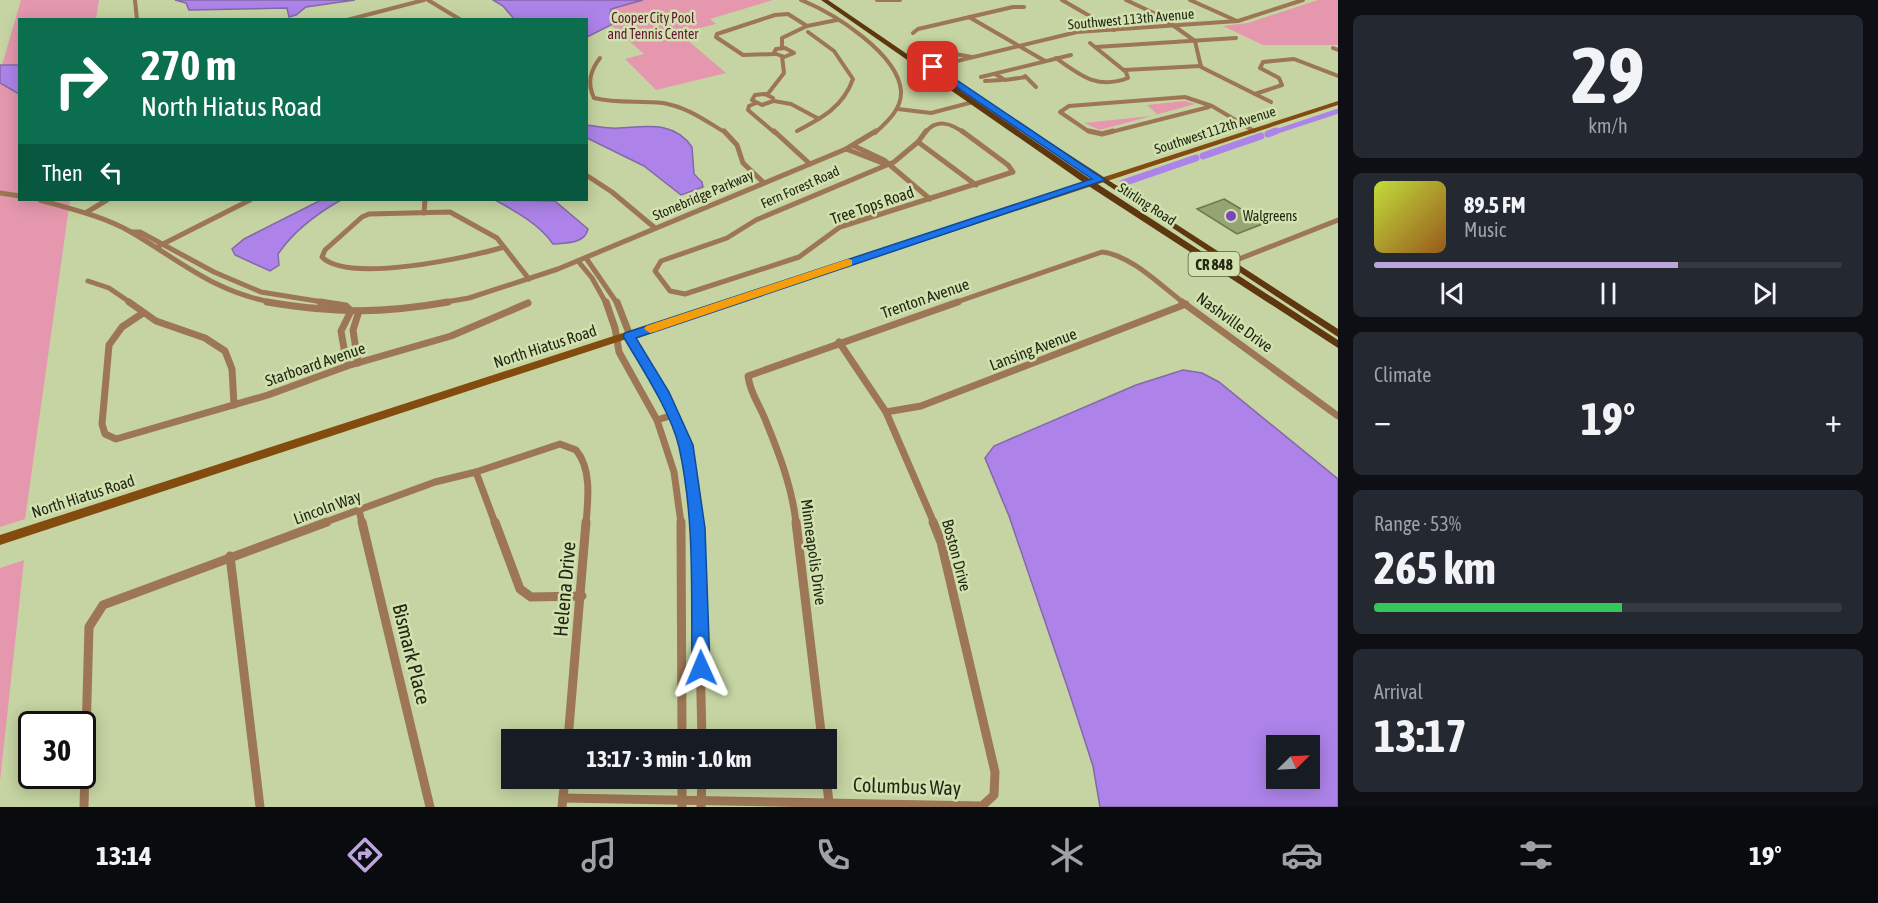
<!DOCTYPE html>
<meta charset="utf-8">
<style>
body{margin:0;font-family:"Asap Condensed",sans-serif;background:#242831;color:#f1f3f6;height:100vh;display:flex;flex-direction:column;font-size:22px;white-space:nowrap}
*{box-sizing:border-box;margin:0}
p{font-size:20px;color:#9ea1a6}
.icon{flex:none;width:33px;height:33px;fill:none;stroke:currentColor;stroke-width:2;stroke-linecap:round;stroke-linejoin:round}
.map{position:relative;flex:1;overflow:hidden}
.details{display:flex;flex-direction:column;gap:15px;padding:15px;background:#0d0f14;width:540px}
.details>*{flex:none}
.guide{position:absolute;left:18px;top:18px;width:570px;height:183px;border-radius:0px;box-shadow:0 3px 15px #0003;background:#0b6e4f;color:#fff;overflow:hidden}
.needle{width:39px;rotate:66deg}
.controls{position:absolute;left:1266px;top:735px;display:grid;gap:12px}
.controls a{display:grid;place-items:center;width:54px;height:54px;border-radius:0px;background:#171b24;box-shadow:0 3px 15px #0003;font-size:30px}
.speed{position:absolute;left:18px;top:711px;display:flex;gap:12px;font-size:30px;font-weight:700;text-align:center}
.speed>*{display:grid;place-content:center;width:78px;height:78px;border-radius:50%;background:#171b24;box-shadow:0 3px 15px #0003;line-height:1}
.speed .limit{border:3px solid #111;border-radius:9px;background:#fff;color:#111}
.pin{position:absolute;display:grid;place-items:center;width:51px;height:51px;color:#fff;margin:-26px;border-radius:12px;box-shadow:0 3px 9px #0006}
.me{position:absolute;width:66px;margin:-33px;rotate:359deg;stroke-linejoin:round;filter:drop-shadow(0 0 4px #0008)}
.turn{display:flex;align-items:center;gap:21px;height:126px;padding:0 24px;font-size:27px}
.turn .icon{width:78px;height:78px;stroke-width:2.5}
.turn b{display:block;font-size:42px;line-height:51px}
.then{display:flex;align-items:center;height:57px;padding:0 24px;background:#0003;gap:12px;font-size:22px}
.big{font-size:45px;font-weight:700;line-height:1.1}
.details .tile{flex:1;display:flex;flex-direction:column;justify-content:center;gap:9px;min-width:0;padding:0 21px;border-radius:9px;background:#242831}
.details .dial{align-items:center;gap:0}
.dial b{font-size:78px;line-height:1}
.song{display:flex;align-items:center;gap:18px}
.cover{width:72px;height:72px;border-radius:9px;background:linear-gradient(135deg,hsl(70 70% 55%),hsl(30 70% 35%))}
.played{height:6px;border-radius:3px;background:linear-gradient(90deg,#bca5dc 65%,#363941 65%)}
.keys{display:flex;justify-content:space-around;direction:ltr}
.heat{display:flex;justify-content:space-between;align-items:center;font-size:33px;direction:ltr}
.charge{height:9px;border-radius:4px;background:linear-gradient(90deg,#34c759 53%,#363941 0)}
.trip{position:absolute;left:501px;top:729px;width:336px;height:60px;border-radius:0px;background:#171b24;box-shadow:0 3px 15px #0003;font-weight:700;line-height:60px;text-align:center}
.tabs{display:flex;height:96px;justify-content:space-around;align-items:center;background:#090b0e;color:#9ea1a6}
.tabs .icon{width:42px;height:42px}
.tabs .selected{color:#bca5dc}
.tabs b{font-size:27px;color:#f1f3f6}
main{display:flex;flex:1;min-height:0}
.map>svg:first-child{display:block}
.green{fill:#e597ad}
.water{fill:#ad83e9;stroke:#8468a9;stroke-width:1.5;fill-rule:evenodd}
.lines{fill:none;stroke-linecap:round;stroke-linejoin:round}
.canal-far1{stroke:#ad83e9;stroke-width:5}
.canal{stroke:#ad83e9;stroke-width:7}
.building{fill:#96a474;stroke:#6b7849;stroke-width:1.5}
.street-far3{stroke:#9d7655;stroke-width:4}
.street-far2{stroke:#9d7655;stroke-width:5}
.street-far1{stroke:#9d7655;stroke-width:7}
.street{stroke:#9d7655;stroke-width:9}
.secondary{fill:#834b0e;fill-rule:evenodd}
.primary{fill:#5e370e;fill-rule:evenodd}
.route{fill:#1a73e8;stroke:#114b97;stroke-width:1.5}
.slow{fill:#f59e0b}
.poi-dot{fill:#7c45bc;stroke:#d2e1af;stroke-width:2}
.labels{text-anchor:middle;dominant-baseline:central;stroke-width:5;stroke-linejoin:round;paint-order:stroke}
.far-park-label{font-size:14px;fill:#601733;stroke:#d2e1af}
.far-street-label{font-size:14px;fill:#232815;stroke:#d2e1af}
.far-poi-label{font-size:14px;fill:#232815;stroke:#d2e1af;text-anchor:start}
.shield{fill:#d2e1af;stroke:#586043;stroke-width:1.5}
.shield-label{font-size:15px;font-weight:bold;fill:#232815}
.street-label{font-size:16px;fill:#232815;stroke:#d2e1af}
.near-street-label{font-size:20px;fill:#232815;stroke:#d2e1af}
</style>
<main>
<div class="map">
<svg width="1338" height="807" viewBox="0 0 1338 807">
<rect width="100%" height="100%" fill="#c5d4a2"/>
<g class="green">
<path d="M 21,0 L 99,0 L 96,19 L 20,20 L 20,200 L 70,200 L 25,519 L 0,527 L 0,72 Z"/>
<path d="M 643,0 L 773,0 L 710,19 L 716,24 L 679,33 L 726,73 L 656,90 L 625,59 L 644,54 L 611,25 L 614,21 L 610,15 L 611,9 Z"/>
<path d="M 1318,0 L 1338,0 L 1338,45 L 1263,45 L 1223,26 L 1248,23 Z"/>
<path d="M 1185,101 L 1195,104 L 1100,130 L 1084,123 L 1151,116 L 1157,114 L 1147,105 Z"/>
<path d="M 24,560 L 0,781 L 0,568 Z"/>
</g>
<g class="water">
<path d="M 175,0 L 355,0 L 306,7 L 296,15 L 289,17 L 287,8 L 189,10 L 186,3 Z"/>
<path d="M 493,0 L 643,0 L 611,9 L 610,15 L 614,21 L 611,25 L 587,37 L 586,20 L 514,19 L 503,6 Z"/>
<path d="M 0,65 L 19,65 L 19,94 L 0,83 Z"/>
<path d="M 586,125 C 597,126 608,129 619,128 C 645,127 674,120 692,147 L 694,174 L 702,182 L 703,187 L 681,195 L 644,166 L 587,138 Z"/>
<path d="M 321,200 L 341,200 C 318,213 293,232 278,254 L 279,265 L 270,271 L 235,255 L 232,249 L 244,239 Z"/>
<path d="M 495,200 L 555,201 L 588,229 C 585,244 565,243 553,244 C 539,224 515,211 495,200 Z"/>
<path d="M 1183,370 L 1202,373 L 1219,382 L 1338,479 L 1338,807 L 1100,807 L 1093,766 L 1069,692 L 1009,516 L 985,458 L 994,446 L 1136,385 ZM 1276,746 L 1310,746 L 1310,778 L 1276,778 Z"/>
</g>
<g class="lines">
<path class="canal-far1" d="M 1272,133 L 1338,111"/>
<g class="canal">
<path d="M 1268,134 L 1276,131"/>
<path d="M 1203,156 L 1261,136"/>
<path d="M 1123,183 L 1196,158"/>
</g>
</g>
<path class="building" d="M 1224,199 L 1265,223 L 1237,234 L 1197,209 Z"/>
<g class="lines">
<g class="street-far3">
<path d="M 135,0 L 137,20"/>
<path d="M 428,0 L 461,20"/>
<path d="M 801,0 C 833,13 898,53 901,91 C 902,109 887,122 875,133"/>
<path d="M 877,0 L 900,0"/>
<path d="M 1062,0 L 1114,30"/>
<path d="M 1126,0 L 1160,16 L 1195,41 L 1201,67 L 1271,102"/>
<path d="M 1190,0 L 1237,21"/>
<path d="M 969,17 L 1045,61"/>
<path d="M 347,20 L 424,0"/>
<path d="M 913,33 L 918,29 L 1013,7 L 1024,7"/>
<path d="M 1096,47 L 1236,38"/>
<path d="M 782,48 L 782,38 L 807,26 L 837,20"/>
<path d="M 785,48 L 794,53 L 784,57 L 774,53 L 776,49 Z"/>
<path d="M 1333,48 L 1338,50"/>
<path d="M 775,54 L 743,55 L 716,37 L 717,34 L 775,15 L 788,14 L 807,26"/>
<path d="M 600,58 C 590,71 587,83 594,98 C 618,104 640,100 663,103 C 687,107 706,121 726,133"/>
<path d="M 1056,58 C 1080,75 1097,90 1128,78 L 1126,72 L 1090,43"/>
<path d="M 955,62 L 955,54 L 972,57"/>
<path d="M 924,69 L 1077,32 L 1238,21 L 1303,0"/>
<path d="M 1124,70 L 1201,66"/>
<path d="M 995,74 L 1005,80 L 1026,77"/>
<path d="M 1025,76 L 1036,87"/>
<path d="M 981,77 L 1071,55"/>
<path d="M 985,81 L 1002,80"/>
<path d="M 765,94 L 773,98 L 773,101 L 762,105 L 752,100 L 755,95 Z"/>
<path d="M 1255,94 L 1282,85 L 1279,78 L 1260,68 L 1263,62 L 1294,59 L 1338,76"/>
<path d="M 767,95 L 784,73 L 782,56"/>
<path d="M 774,101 L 791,104 L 819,119"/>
<path d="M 756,103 L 749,106 L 748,110 L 775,133"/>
<path d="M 898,109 L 931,113 L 973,102"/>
<path d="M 797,131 C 822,118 843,107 853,79 L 834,51 L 808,32"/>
<path d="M 925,133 C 936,118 951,123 964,133"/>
<path d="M 1096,133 L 1088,131 L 1060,112 L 1069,106 L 1185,97 L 1212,106 L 1254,131"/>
<path d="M 1107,133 L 1209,107"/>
</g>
<g class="street-far2">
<path d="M 724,131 L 737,145 L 743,163 L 763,182"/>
<path d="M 774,131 L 810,164"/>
<path d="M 926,131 L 918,142 L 894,162 L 756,220 L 727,238 L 661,261 L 655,271 L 670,291 L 685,294 L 799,257 L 840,227 L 1013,172 L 1008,165 L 962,131"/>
<path d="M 1089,131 L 1102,134 L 1113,131"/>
<path d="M 918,142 L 976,185"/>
<path d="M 854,146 L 884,160 L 930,199"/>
<path d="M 846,149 L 885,164"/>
<path d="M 586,175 L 612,192 L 655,228"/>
<path d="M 0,193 L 20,196"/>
<path d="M 40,200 C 71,209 103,216 131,232 C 182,262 215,293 276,303"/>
<path d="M 87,212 L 107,200"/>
<path d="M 424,213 L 425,200"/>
<path d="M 131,232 L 140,232 L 214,272 L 261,292 L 329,303"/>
<path d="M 159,246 L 250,200"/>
<path d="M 504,247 C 471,257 348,284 322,257 L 325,250 L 362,217 L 369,214 L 450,212 L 497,238 L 529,279"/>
<path d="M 586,258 L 617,303"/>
<path d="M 578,261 L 592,278 L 606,303"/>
<path d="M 1229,263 L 1338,220"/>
<path d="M 88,281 L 109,288 L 131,303"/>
<path d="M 440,303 L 469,298 L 558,269 L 846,149 L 876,131"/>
<path d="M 954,303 L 1102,252 C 1131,255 1161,286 1184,303"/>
</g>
<g class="street-far1">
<path d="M 129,302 L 156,321 L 205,338 L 225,351 L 232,369 L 234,405"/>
<path d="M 267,302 C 334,313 381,314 448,302"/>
<path d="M 320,302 L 346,306 L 351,311"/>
<path d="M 606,302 L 615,328 L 619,352 L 657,420 L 674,472 L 681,523"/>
<path d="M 617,302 L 634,346 L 662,392 L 686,445 L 697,523"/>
<path d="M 1182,302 L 1338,416"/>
<path d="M 143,313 L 122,327 L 109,345 L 102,424 L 105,434 L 116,439 L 268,395 L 347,366 L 451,336 L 528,303"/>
<path d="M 839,342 L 886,412 L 934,523"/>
<path d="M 358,363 L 353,330 L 359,311"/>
<path d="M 347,366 L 341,331 L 351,311"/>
<path d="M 886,412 L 921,406 L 1186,304"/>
<path d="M 657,420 L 673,415"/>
<path d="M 476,472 L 495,523"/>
<path d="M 359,510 L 362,523"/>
<path d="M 323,523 L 435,482 L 476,472 L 560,444 L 576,450 C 592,469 588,500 586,523"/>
<path d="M 796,523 C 792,487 779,453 765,419 C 759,404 750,393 748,376 L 958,302"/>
</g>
<g class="street">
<path d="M 362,522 L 430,807"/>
<path d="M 495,522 L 520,589 L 531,597 L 582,596"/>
<path d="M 681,522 L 682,740"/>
<path d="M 697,522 L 702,740"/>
<path d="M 796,522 L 822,740"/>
<path d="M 230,556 L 260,807"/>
<path d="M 568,740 L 586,522"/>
<path d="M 682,778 L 682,807"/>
<path d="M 826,778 L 829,802"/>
<path d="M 563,798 L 982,806 L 994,795 L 995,772 L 941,542 L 933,522"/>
<path d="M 84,807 L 89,627 L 103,605 L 327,522"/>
<path d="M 562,807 L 565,778"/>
<path d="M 701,807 L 702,778"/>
</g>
<path class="secondary" d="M 1338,101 L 1338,105 L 0,545 L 0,535 Z"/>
<g class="primary">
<path d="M 821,0 L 828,0 L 1093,181 L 1338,340 L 1338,348 L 1087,185 Z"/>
<path d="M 997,108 L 1338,329 L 1338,337 L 995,111 L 994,110 Z"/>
</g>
</g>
<path class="route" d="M 933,64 L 1105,180 L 636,338 L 669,392 L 693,445 L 705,528 L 710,668 L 708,674 L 701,676 L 695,674 L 692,668 C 691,594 695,519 679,447 C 671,412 641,367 623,336 L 625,333 L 1092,179 L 930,69 Z"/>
<path class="slow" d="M 848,259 L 852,260 L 852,265 L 654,332 L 650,333 L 644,329 L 646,326 Z"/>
<circle class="poi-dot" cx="1231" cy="216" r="6"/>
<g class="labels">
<g class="far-park-label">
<text x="653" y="18">Cooper City Pool<tspan x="653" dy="16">and Tennis Center</tspan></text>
</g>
<g class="far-street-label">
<text transform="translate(1131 19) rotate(-5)">Southwest 113th Avenue</text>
<text transform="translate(1215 130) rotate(-18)">Southwest 112th Avenue</text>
<text transform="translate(800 187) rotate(-24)">Fern Forest Road</text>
<text transform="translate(703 195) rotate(-23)">Stonebridge Parkway</text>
<text transform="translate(1147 204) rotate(33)">Stirling Road</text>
</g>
<g class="far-poi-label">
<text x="1243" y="216">Walgreens</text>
</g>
<rect class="shield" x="1188.5" y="252" width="51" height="24" rx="4.5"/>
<g class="shield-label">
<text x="1214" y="264">CR 848</text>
</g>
<g class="street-label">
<text transform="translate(872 205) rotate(-19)">Tree Tops Road</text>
<text transform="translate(925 298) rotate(-19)">Trenton Avenue</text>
<text transform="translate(1235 322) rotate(36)">Nashville Drive</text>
<text transform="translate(545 346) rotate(-18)">North Hiatus Road</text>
<text transform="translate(1033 349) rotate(-21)">Lansing Avenue</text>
<text transform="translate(315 364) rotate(-19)">Starboard Avenue</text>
<text transform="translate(83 496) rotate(-18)">North Hiatus Road</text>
<text transform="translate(327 507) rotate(-20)">Lincoln Way</text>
<text transform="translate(814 552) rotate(82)">Minneapolis Drive</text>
<text transform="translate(957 555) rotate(75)">Boston Drive</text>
</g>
<g class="near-street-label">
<text transform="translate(564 589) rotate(-85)">Helena Drive</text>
<text transform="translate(412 654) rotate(76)">Bismark Place</text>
<text transform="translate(907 786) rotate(2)">Columbus Way</text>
</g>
</g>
</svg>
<div class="controls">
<a><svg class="needle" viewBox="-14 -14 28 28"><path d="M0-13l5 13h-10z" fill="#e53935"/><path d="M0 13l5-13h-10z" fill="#9ea1a6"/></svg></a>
</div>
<div class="speed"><div class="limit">30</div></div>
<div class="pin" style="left:933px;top:67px;background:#d93025"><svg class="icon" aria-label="arrive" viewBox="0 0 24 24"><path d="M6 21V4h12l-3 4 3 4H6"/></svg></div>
<svg class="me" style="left:701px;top:668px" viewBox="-20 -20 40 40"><path d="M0-17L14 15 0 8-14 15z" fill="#1a73e8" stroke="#fff" stroke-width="4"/></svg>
<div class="trip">13:17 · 3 min · 1.0 km</div>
<div class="guide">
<div class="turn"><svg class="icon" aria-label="right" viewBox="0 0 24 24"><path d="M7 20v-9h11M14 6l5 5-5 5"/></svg><div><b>270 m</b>North Hiatus Road</div></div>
<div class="then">Then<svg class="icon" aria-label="left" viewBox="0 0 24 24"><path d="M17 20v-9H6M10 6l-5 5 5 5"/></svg></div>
</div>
</div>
<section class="details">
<div class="tile dial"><b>29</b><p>km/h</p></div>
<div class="tile">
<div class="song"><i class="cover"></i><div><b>89.5 FM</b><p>Music</p></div></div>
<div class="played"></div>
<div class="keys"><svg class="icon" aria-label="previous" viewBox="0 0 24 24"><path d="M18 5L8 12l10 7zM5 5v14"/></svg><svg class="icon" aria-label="pause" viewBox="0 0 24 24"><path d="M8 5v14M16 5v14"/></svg><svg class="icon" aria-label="next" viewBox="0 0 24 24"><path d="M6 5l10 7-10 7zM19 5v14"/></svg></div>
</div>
<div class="tile"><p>Climate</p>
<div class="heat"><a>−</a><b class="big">19°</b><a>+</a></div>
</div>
<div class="tile"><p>Range · 53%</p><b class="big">265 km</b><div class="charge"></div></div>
<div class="tile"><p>Arrival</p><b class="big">13:17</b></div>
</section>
</main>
<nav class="tabs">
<b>13:14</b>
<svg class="icon selected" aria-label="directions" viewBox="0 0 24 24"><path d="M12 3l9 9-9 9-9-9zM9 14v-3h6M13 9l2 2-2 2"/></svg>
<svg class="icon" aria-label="music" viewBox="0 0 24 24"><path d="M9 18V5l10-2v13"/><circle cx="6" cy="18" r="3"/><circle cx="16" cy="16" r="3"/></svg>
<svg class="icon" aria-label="phone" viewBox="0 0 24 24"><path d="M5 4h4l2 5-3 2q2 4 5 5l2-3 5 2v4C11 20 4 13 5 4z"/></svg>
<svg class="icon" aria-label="climate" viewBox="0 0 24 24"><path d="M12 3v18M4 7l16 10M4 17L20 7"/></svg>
<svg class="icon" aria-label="car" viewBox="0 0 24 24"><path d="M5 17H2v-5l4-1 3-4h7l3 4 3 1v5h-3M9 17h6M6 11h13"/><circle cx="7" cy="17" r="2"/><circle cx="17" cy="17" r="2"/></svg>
<svg class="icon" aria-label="filters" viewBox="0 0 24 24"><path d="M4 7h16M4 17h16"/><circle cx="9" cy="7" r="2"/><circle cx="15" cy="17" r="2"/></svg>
<b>19°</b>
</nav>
